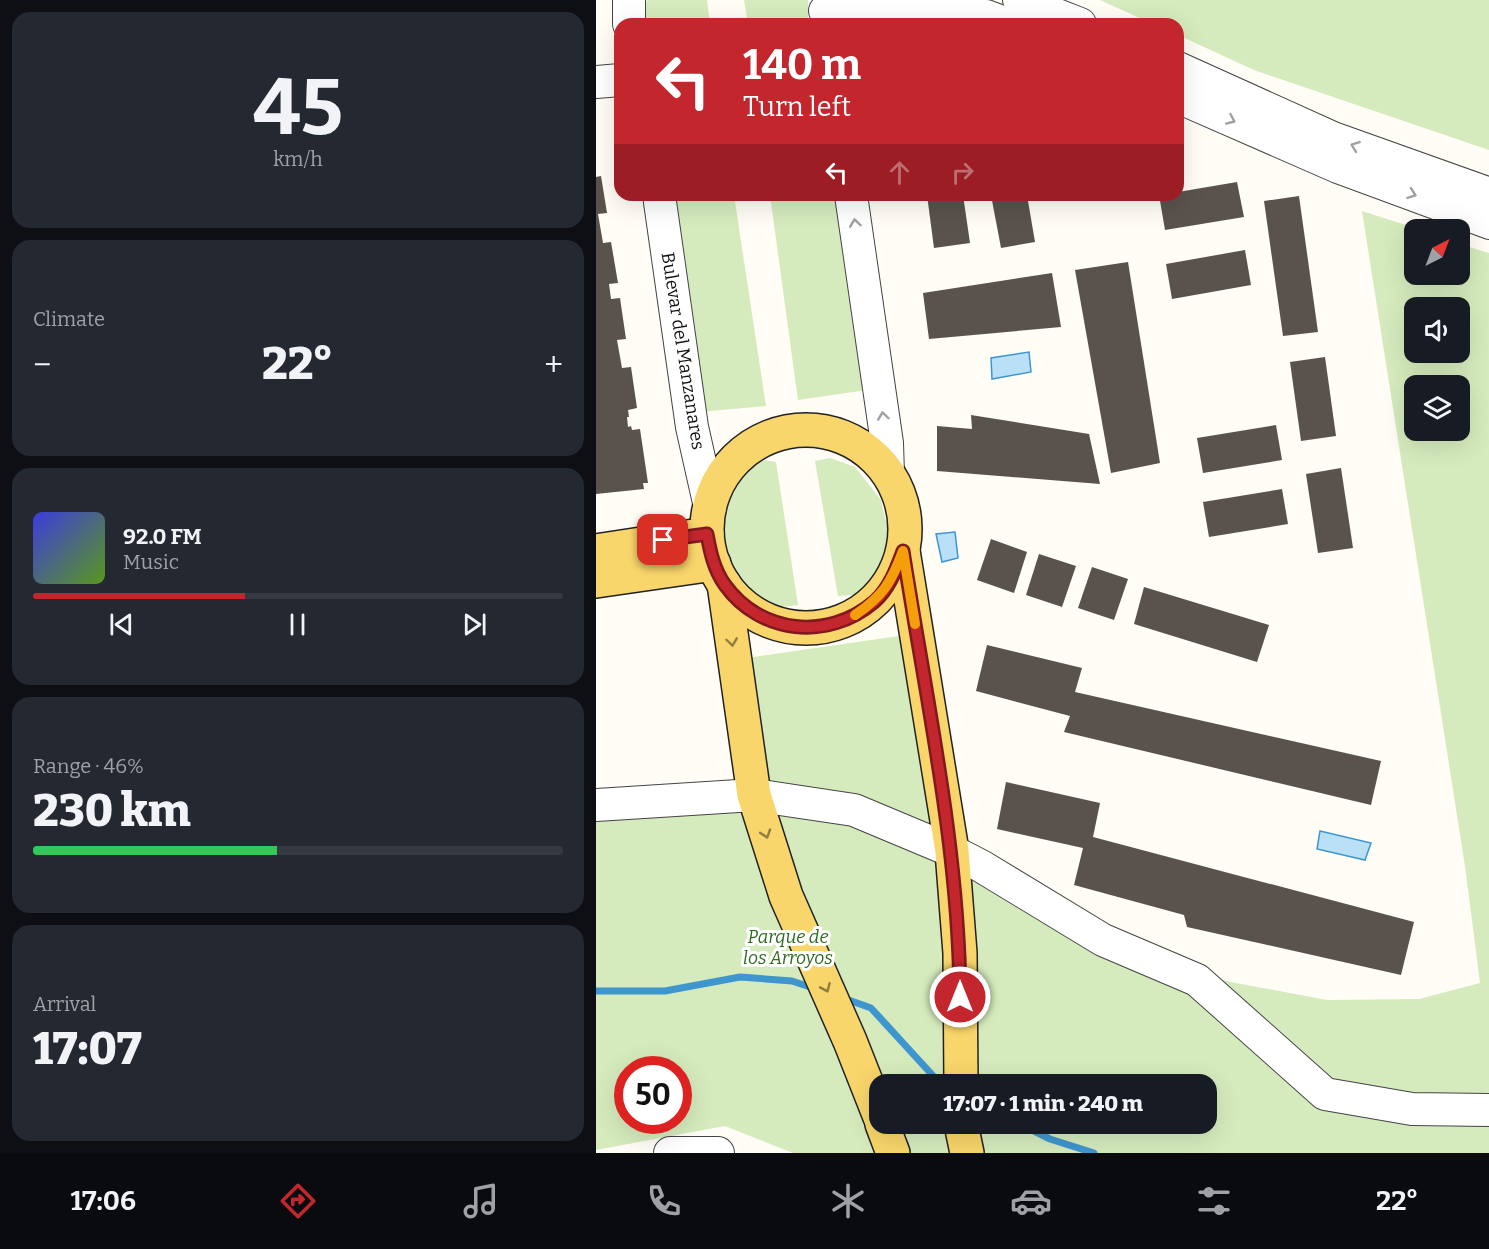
<!DOCTYPE html>
<meta charset="utf-8">
<style>
body{margin:0;font-family:Bitter,serif;background:#242831;color:#f1f3f6;height:100vh;display:flex;flex-direction:column;font-size:22px;white-space:nowrap}
*{box-sizing:border-box;margin:0}
p{font-size:20px;color:#9ea1a6}
.icon{flex:none;width:33px;height:33px;fill:none;stroke:currentColor;stroke-width:2;stroke-linecap:round;stroke-linejoin:round}
.map{position:relative;flex:1;overflow:hidden}
.side{display:flex;flex-direction:column;gap:12px;padding:12px;background:#0d0f14;width:596px}
.side>*{flex:none}
.hud{position:absolute;left:18px;top:18px;width:570px;height:183px;border-radius:18px;box-shadow:0 6px 24px #0002;background:#c4262e;color:#fff;overflow:hidden}
.needle{width:39px;rotate:42deg}
.buttons{position:absolute;left:808px;top:219px;display:grid;gap:12px}
.buttons a{display:grid;place-items:center;width:66px;height:66px;border-radius:12px;background:#171b24;box-shadow:0 6px 24px #0002;font-size:30px}
.speed{position:absolute;left:18px;top:1056px;display:flex;gap:12px;font-size:30px;font-weight:700;text-align:center}
.speed>*{display:grid;place-content:center;width:78px;height:78px;border-radius:50%;background:#171b24;box-shadow:0 6px 24px #0002;line-height:1}
.speed .limit{border:9px solid #d22;background:#fff;color:#111}
.pin{position:absolute;display:grid;place-items:center;width:51px;height:51px;color:#fff;margin:-26px;border-radius:12px;box-shadow:0 3px 9px #0006}
.me{position:absolute;width:66px;margin:-33px;rotate:0deg;stroke-linejoin:round;filter:drop-shadow(0 0 4px #0008)}
.turn{display:flex;align-items:center;gap:21px;height:126px;padding:0 30px;font-size:27px}
.turn .icon{width:78px;height:78px;stroke-width:2.5}
.turn b{display:block;font-size:42px;line-height:51px}
.lanes{display:flex;align-items:center;height:57px;padding:0 30px;background:#0003;justify-content:center;gap:30px;direction:ltr}
.lanes .off{opacity:.35}
.big{font-size:45px;font-weight:800;line-height:1.1}
.side .tile{flex:1;display:flex;flex-direction:column;justify-content:center;gap:9px;min-width:0;padding:0 21px;border-radius:18px;background:#242831}
.side .dial{align-items:center;gap:0}
.dial b{font-size:78px;line-height:1}
.song{display:flex;align-items:center;gap:18px}
.cover{width:72px;height:72px;border-radius:9px;background:linear-gradient(135deg,hsl(240 70% 55%),hsl(90 70% 35%))}
.played{height:6px;border-radius:3px;background:linear-gradient(90deg,#c4262e 40%,#363941 40%)}
.keys{display:flex;justify-content:space-around;direction:ltr}
.heat{display:flex;justify-content:space-between;align-items:center;font-size:33px;direction:ltr}
.charge{height:9px;border-radius:4px;background:linear-gradient(90deg,#34c759 46%,#363941 0)}
.trip{position:absolute;left:273px;top:1074px;width:348px;height:60px;border-radius:18px;background:#171b24;box-shadow:0 6px 24px #0002;font-weight:800;line-height:60px;text-align:center}
.tabs{display:flex;height:96px;justify-content:space-around;align-items:center;background:#090b0e;color:#9ea1a6}
.tabs .icon{width:42px;height:42px}
.tabs .current{color:#c4262e}
.tabs b{font-size:27px;color:#f1f3f6}
main{display:flex;flex:1;min-height:0}
.map>svg:first-child{display:block}
.green{fill:#d5ebbd;fill-rule:evenodd}
.water{fill:#b9e0f7;stroke:#3f96cf;stroke-width:1.5}
.lines{fill:none;stroke-linecap:round;stroke-linejoin:round}
.stream{stroke:#3f96cf;stroke-width:7}
.building{fill:#5a524d}
.minor-casing{stroke:#444;stroke-width:34}
.major-casing{stroke:#222;stroke-width:36}
.minor{stroke:#fff;stroke-width:32}
.major{stroke:#f9d66b;stroke-width:33}
.oneway{stroke:#a0a0a0}
.oneway2{stroke:#917d42}
.route-casing{stroke:#7f191e;stroke-width:15}
.route{stroke:#c4262e;stroke-width:10}
.slow{stroke:#f59e0b;stroke-width:10}
.labels{text-anchor:middle;dominant-baseline:central;stroke-width:6;stroke-linejoin:round;paint-order:stroke}
.street-label{font-size:18px;fill:#111;stroke:#fff}
.park-label{font-size:18px;font-style:italic;fill:#2f6b1f;stroke:#fff}
</style>
<main>
<section class="side">
<div class="tile dial"><b>45</b><p>km/h</p></div>
<div class="tile"><p>Climate</p>
<div class="heat"><a>−</a><b class="big">22°</b><a>+</a></div>
</div>
<div class="tile">
<div class="song"><i class="cover"></i><div><b>92.0 FM</b><p>Music</p></div></div>
<div class="played"></div>
<div class="keys"><svg class="icon" aria-label="previous" viewBox="0 0 24 24"><path d="M18 5L8 12l10 7zM5 5v14"/></svg><svg class="icon" aria-label="pause" viewBox="0 0 24 24"><path d="M8 5v14M16 5v14"/></svg><svg class="icon" aria-label="next" viewBox="0 0 24 24"><path d="M6 5l10 7-10 7zM19 5v14"/></svg></div>
</div>
<div class="tile"><p>Range · 46%</p><b class="big">230 km</b><div class="charge"></div></div>
<div class="tile"><p>Arrival</p><b class="big">17:07</b></div>
</section>
<div class="map">
<svg width="894" height="1153" viewBox="0 0 894 1153">
<rect width="100%" height="100%" fill="#fffdf5"/>
<g class="green">
<path d="M 51,0 L 111,0 L 114,24 L 50,24 L 49,6 Z"/>
<path d="M 148,0 L 212,0 L 212,24 L 152,24 Z"/>
<path d="M 504,0 L 893,0 L 893,150 L 658,70 L 582,35 L 582,24 L 557,24 Z"/>
<path d="M 74,195 L 138,195 L 170,406 L 102,412 Z"/>
<path d="M 174,195 L 242,195 L 271,390 L 202,400 Z"/>
<path d="M 766,211 L 822,229 L 819,230 L 819,274 L 864,274 L 864,244 L 893,253 L 893,1153 L 197,1153 L 129,1126 L 0,1150 L 0,793 L 163,785 L 144,659 L 310,635 L 340,830 L 567,966 L 640,983 L 731,1000 L 823,999 L 884,983 L 869,866 ZM 819,308 L 864,308 L 864,352 L 819,352 ZM 819,386 L 864,386 L 864,430 L 819,430 ZM 32,1070 L 82,1070 L 82,1120 L 32,1120 ZM 284,1084 L 610,1084 L 610,1124 L 284,1124 Z"/>
<path d="M 234,458 L 259,467 L 285,500 L 294,539 L 281,573 L 259,595 L 242,596 L 219,461 Z"/>
<path d="M 168,460 L 180,462 L 202,605 L 179,608 L 149,589 L 128,550 L 128,512 L 149,472 Z"/>
</g>
<g class="water">
<path d="M 433,352 L 435,372 L 396,379 L 395,358 Z"/>
<path d="M 359,532 L 362,558 L 346,562 L 340,534 Z"/>
<path d="M 724,831 L 775,843 L 769,860 L 721,849 Z"/>
</g>
<g class="lines">
<g class="stream">
<path d="M 0,991 L 69,991 L 144,977 L 196,981 L 220,989"/>
<path d="M 247,998 L 275,1008 L 340,1079 L 350,1084"/>
<path d="M 424,1124 L 454,1139 L 498,1153"/>
</g>
</g>
<g class="building">
<path d="M 5,176 L 11,213 L 2,214 L 7,243 L 15,242 L 22,283 L 13,284 L 15,299 L 24,298 L 30,339 L 21,340 L 26,368 L 35,367 L 41,408 L 32,410 L 33,417 L 31,417 L 32,427 L 35,426 L 36,430 L 44,429 L 52,483 L 47,483 L 48,489 L 0,494 L 0,177 Z"/>
<path d="M 641,182 L 648,217 L 569,230 L 563,195 L 582,195 L 582,192 Z"/>
<path d="M 331,195 L 367,195 L 374,243 L 338,248 Z"/>
<path d="M 395,195 L 431,195 L 439,242 L 405,248 Z"/>
<path d="M 703,196 L 722,332 L 687,336 L 668,201 Z"/>
<path d="M 649,250 L 655,285 L 576,299 L 570,264 Z"/>
<path d="M 532,262 L 564,463 L 515,473 L 479,270 Z"/>
<path d="M 456,273 L 465,327 L 333,339 L 327,293 Z"/>
<path d="M 729,357 L 740,436 L 705,441 L 694,362 Z"/>
<path d="M 375,415 L 493,434 L 504,484 L 341,471 L 341,426 L 376,429 Z"/>
<path d="M 680,425 L 686,460 L 607,473 L 601,438 Z"/>
<path d="M 745,468 L 757,548 L 722,553 L 710,474 Z"/>
<path d="M 686,489 L 692,524 L 613,537 L 607,502 Z"/>
<path d="M 395,539 L 431,552 L 418,593 L 381,580 Z"/>
<path d="M 443,554 L 480,566 L 466,607 L 430,595 Z"/>
<path d="M 496,567 L 532,579 L 518,620 L 482,608 Z"/>
<path d="M 548,587 L 673,625 L 661,662 L 538,624 Z"/>
<path d="M 391,645 L 486,668 L 479,692 L 785,761 L 775,805 L 468,732 L 474,716 L 380,691 Z"/>
<path d="M 410,782 L 504,803 L 497,837 L 818,922 L 805,975 L 591,927 L 588,915 L 478,885 L 487,848 L 401,829 Z"/>
</g>
<g class="lines">
<defs>
<g id="minor">
<path d="M 33,0 L 33,24"/>
<path d="M 423,0 L 484,24"/>
<path d="M 229,11 L 320,5 L 390,16 L 411,24"/>
<path d="M 582,68 L 737,138 L 894,194"/>
<path d="M 0,82 L 24,80"/>
<path d="M 582,97 L 742,167 L 894,223"/>
<path d="M 63,195 L 96,427 L 114,507"/>
<path d="M 255,195 L 291,443 L 292,474"/>
<path d="M 0,805 L 158,795 L 258,810 L 356,851 L 385,866 L 507,940 L 601,980 L 729,1094 L 816,1109 L 894,1110"/>
<path d="M 74,1153 L 122,1153"/>
</g>
<g id="major">
<circle cx="210" cy="529" r="99"/>
<path d="M 0,551 L 111,534"/>
<path d="M 307,551 L 356,851 L 364,953 L 365,1084"/>
<path d="M 0,581 L 118,564"/>
<path d="M 128,584 L 158,795 L 190,896 L 254,1041 L 284,1117"/>
<path d="M 286,1124 L 297,1153"/>
<path d="M 365,1124 L 371,1153"/>
</g>
</defs>
<use href="#minor" class="minor-casing"/>
<use href="#major" class="major-casing"/>
<use href="#minor" class="minor"/>
<use href="#major" class="major"/>
</g>
<defs><path id="oneway-chevron" d="M-2-3.5L2.5 0L-2 3.5" fill="none" stroke-width="1.6" stroke-linecap="round" stroke-linejoin="round" transform="scale(1.5)"/></defs>
<g class="oneway">
<use href="#oneway-chevron" transform="translate(635 120) rotate(24)"/>
<use href="#oneway-chevron" transform="translate(759 146) rotate(-160)"/>
<use href="#oneway-chevron" transform="translate(816 194) rotate(20)"/>
<use href="#oneway-chevron" transform="translate(259 223) rotate(-98)"/>
<use href="#oneway-chevron" transform="translate(287 416) rotate(-98)"/>
</g>
<g class="oneway2">
<use href="#oneway-chevron" transform="translate(136 642) rotate(82)"/>
<use href="#oneway-chevron" transform="translate(170 834) rotate(72)"/>
<use href="#oneway-chevron" transform="translate(230 988) rotate(66)"/>
</g>
<g class="lines">
<defs>
<path id="route" d="M 67,540 L 111,534 C 114,551 118,570 129,585 C 164,634 232,641 278,602 C 293,589 300,570 307,551 C 330,699 363,847 364,997"/>
</defs>
<use href="#route" class="route-casing"/>
<use href="#route" class="route"/>
<path class="slow" d="M 259,615 C 287,596 295,583 307,551 L 319,624"/>
</g>
<g class="labels">
<g class="street-label">
<text transform="translate(87 351) rotate(81)">Bulevar del Manzanares</text>
</g>
<g class="park-label">
<text x="192" y="937">Parque de<tspan x="192" dy="21">los Arroyos</tspan></text>
</g>
</g>
</svg>
<div class="buttons">
<a><svg class="needle" viewBox="-14 -14 28 28"><path d="M0-13l5 13h-10z" fill="#e53935"/><path d="M0 13l5-13h-10z" fill="#9ea1a6"/></svg></a>
<a><svg class="icon" aria-label="sound" viewBox="0 0 24 24"><path d="M4 9h4l5-4v14l-5-4H4zM17 9q2 3 0 6"/></svg></a>
<a><svg class="icon" aria-label="layers" viewBox="0 0 24 24"><path d="M12 4l9 5-9 5-9-5zM3 14l9 5 9-5"/></svg></a>
</div>
<div class="speed"><div class="limit">50</div></div>
<div class="pin" style="left:67px;top:540px;background:#d93025"><svg class="icon" aria-label="arrive" viewBox="0 0 24 24"><path d="M6 21V4h12l-3 4 3 4H6"/></svg></div>
<svg class="me" style="left:364px;top:997px" viewBox="-20 -20 40 40"><circle r="17" fill="#c4262e" stroke="#fff" stroke-width="3"/><path d="M0-11L8 9 0 5-8 9z" fill="#fff"/></svg>
<div class="trip">17:07 · 1 min · 240 m</div>
<div class="hud">
<div class="turn"><svg class="icon" aria-label="left" viewBox="0 0 24 24"><path d="M17 20v-9H6M10 6l-5 5 5 5"/></svg><div><b>140 m</b>Turn left</div></div>
<div class="lanes"><svg class="icon" aria-label="left" viewBox="0 0 24 24"><path d="M17 20v-9H6M10 6l-5 5 5 5"/></svg><svg class="icon off" aria-label="ahead" viewBox="0 0 24 24"><path d="M12 20V5M6 11l6-6 6 6"/></svg><svg class="icon off" aria-label="right" viewBox="0 0 24 24"><path d="M7 20v-9h11M14 6l5 5-5 5"/></svg></div>
</div>
</div>
</main>
<nav class="tabs">
<b>17:06</b>
<svg class="icon current" aria-label="directions" viewBox="0 0 24 24"><path d="M12 3l9 9-9 9-9-9zM9 14v-3h6M13 9l2 2-2 2"/></svg>
<svg class="icon" aria-label="music" viewBox="0 0 24 24"><path d="M9 18V5l10-2v13"/><circle cx="6" cy="18" r="3"/><circle cx="16" cy="16" r="3"/></svg>
<svg class="icon" aria-label="phone" viewBox="0 0 24 24"><path d="M5 4h4l2 5-3 2q2 4 5 5l2-3 5 2v4C11 20 4 13 5 4z"/></svg>
<svg class="icon" aria-label="climate" viewBox="0 0 24 24"><path d="M12 3v18M4 7l16 10M4 17L20 7"/></svg>
<svg class="icon" aria-label="car" viewBox="0 0 24 24"><path d="M5 17H2v-5l4-1 3-4h7l3 4 3 1v5h-3M9 17h6M6 11h13"/><circle cx="7" cy="17" r="2"/><circle cx="17" cy="17" r="2"/></svg>
<svg class="icon" aria-label="filters" viewBox="0 0 24 24"><path d="M4 7h16M4 17h16"/><circle cx="9" cy="7" r="2"/><circle cx="15" cy="17" r="2"/></svg>
<b>22°</b>
</nav>
